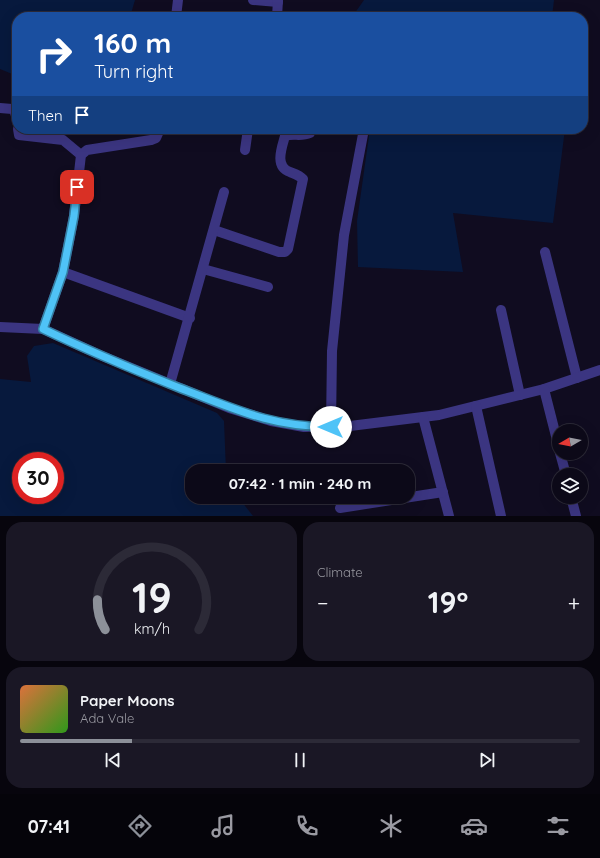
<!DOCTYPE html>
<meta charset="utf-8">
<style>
body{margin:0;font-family:Quicksand,sans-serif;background:#1a1725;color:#f1f3f6;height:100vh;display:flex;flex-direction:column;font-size:15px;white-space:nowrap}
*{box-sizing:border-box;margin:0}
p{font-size:13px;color:#9a9aa2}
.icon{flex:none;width:22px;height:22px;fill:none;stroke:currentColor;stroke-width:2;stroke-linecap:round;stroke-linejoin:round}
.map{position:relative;height:516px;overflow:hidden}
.panel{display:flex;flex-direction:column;gap:6px;padding:6px;background:#07050d;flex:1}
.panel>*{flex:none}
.top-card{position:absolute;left:12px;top:12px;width:576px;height:122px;border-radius:16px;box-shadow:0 4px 16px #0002,0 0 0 1px #2c2a37;background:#1a4fa0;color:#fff;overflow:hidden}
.needle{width:26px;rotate:260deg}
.tools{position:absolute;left:552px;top:424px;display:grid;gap:8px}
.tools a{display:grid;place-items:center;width:36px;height:36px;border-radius:50%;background:#0c0918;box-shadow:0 4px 16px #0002,0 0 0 1px #2c2a37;font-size:20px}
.speed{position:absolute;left:12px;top:452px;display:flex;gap:8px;font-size:20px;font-weight:700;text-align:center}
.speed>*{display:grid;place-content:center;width:52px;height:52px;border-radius:50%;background:#0c0918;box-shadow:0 4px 16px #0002,0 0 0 1px #2c2a37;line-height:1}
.speed .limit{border:6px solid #d22;background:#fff;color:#111}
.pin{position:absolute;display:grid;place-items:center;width:34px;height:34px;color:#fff;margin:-17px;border-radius:8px;box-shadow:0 2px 6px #0006}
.me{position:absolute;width:44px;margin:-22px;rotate:270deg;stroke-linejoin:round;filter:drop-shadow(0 0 3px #0008)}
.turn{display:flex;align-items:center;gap:14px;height:84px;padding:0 16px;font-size:18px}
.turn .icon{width:52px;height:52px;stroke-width:2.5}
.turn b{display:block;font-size:28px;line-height:34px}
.then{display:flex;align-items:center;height:38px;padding:0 16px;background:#0003;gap:8px;font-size:15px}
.big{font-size:30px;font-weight:700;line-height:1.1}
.panel .tile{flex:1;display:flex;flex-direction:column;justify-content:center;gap:6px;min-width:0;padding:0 14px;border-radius:16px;background:#1a1725}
.panel .dial{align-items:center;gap:0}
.dial svg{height:104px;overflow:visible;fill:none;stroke:#2c2a37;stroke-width:7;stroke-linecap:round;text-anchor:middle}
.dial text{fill:#f1f3f6;stroke:none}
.song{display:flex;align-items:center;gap:12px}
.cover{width:48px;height:48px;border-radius:6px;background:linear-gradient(135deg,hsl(20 70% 55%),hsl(110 70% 35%))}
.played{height:4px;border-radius:2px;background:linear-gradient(90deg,#8c9099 20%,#2c2a37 20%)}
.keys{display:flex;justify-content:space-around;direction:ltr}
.heat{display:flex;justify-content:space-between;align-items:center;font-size:22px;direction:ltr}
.panel .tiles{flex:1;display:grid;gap:6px;grid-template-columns:1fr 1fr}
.tile:last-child{grid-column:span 2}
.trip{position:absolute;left:185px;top:464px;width:230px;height:40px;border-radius:16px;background:#0c0918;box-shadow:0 4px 16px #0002,0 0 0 1px #2c2a37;font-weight:700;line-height:40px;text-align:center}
.dock{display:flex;height:64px;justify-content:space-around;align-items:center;background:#05040a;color:#9a9aa2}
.dock .icon{width:28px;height:28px}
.dock .active{color:#8c9099}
.dock b{font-size:18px;color:#f1f3f6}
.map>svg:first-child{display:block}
.water{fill:#07193d;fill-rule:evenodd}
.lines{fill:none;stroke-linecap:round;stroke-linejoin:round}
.minor{stroke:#3b3581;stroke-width:10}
.route-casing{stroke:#337fa1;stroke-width:10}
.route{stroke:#4fc3f7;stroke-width:7}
</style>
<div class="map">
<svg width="600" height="516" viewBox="0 0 600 516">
<rect width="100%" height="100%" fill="#100c20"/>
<g class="water">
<path d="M 0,0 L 135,0 L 130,17 L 17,17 L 17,76 L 0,69 Z"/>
<path d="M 364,0 L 554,0 L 552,17 L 352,17 Z"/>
<path d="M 370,129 L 565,129 L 553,223 L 453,213 L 463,272 L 358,267 L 357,221 Z"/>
<path d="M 53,343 L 217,413 L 224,421 L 226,471 L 192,471 L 192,497 L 238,497 L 253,516 L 0,516 L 0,379 L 31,382 L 27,356 L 34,346 ZM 21,461 L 55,461 L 55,495 L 21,495 Z"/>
</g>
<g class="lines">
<g class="minor">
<path d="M 253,0 L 278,2"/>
<path d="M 176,17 L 178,0"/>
<path d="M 277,17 L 278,0"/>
<path d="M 0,108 L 12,109 L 15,112 L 17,121"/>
<path d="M 18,129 L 19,135 L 63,140 L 81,155"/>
<path d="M 245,150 L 248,129"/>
<path d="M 214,230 L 279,252 L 285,252 L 288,249 L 303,179 C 299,175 295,174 290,172 C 274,167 282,147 285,136 C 293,133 301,137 310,133 L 312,129"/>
<path d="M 545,252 L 577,378"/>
<path d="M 203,269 L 268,287"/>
<path d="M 63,272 L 190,318"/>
<path d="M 501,310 L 520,395"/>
<path d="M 0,327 L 43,329 L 100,355 L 229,408 L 271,421 L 304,427 L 342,427 L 439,415 L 544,389 L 600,370"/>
<path d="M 43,329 L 63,272 L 74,216 L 81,155 L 87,150 L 151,140 L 156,138 L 160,129"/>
<path d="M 170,384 L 224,192"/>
<path d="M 544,389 L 559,448"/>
<path d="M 476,406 L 501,516"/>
<path d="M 423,417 L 449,516"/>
<path d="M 331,427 L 332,351 L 344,235 L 364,129"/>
<path d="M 560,453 L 566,475"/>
<path d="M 571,497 L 576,516"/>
<path d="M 340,508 L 443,492"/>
</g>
</g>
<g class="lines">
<defs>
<path id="route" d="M 77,187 L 74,216 L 63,272 L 43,329 C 87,350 132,369 177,387 C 233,408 270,427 331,427"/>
</defs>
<use href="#route" class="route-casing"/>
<use href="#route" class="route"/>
</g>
</svg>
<div class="tools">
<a><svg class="needle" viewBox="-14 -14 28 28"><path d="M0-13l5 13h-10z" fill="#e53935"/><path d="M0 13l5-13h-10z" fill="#9a9aa2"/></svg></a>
<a><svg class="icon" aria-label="layers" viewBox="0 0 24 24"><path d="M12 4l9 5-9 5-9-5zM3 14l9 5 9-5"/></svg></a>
</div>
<div class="speed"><div class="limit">30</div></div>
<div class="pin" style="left:77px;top:187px;background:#d93025"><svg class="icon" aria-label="arrive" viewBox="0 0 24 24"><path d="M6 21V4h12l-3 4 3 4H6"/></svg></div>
<svg class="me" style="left:331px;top:427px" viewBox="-20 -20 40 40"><circle r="19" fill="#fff"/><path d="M0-13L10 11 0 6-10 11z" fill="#4fc3f7"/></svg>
<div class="trip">07:42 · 1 min · 240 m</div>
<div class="top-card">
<div class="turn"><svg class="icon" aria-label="right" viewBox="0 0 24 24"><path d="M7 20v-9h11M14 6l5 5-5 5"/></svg><div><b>160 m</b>Turn right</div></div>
<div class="then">Then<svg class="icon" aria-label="arrive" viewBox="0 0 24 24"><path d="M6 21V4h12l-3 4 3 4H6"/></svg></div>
</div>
</div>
<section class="panel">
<div class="tiles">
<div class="tile dial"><svg viewBox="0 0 100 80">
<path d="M14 69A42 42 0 1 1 86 69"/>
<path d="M14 69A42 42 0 0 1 8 46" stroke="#8c9099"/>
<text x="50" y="56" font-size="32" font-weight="700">19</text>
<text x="50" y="72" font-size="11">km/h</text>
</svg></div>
<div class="tile"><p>Climate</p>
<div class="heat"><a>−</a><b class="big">19°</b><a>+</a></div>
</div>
<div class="tile">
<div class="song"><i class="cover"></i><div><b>Paper Moons</b><p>Ada Vale</p></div></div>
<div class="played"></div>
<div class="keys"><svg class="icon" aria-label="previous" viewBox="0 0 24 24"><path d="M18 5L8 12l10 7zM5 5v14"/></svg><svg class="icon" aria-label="pause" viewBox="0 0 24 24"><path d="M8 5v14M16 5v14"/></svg><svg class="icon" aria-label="next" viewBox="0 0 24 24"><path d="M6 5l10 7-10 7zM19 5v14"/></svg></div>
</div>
</div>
</section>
<nav class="dock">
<b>07:41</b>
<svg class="icon active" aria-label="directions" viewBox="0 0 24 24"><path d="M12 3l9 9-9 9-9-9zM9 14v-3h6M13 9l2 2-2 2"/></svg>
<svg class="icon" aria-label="music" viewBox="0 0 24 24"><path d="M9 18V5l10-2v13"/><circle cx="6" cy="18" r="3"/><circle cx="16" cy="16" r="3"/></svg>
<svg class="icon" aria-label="phone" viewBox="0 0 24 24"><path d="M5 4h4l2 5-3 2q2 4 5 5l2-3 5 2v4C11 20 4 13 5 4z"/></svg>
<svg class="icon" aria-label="climate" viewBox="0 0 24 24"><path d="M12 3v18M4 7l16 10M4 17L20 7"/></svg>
<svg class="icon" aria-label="car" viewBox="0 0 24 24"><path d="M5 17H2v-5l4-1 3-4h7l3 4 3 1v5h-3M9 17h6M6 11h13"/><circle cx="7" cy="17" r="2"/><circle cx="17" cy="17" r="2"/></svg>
<svg class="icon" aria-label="filters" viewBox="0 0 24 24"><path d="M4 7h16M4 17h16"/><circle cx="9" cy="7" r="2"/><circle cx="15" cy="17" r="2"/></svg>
</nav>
